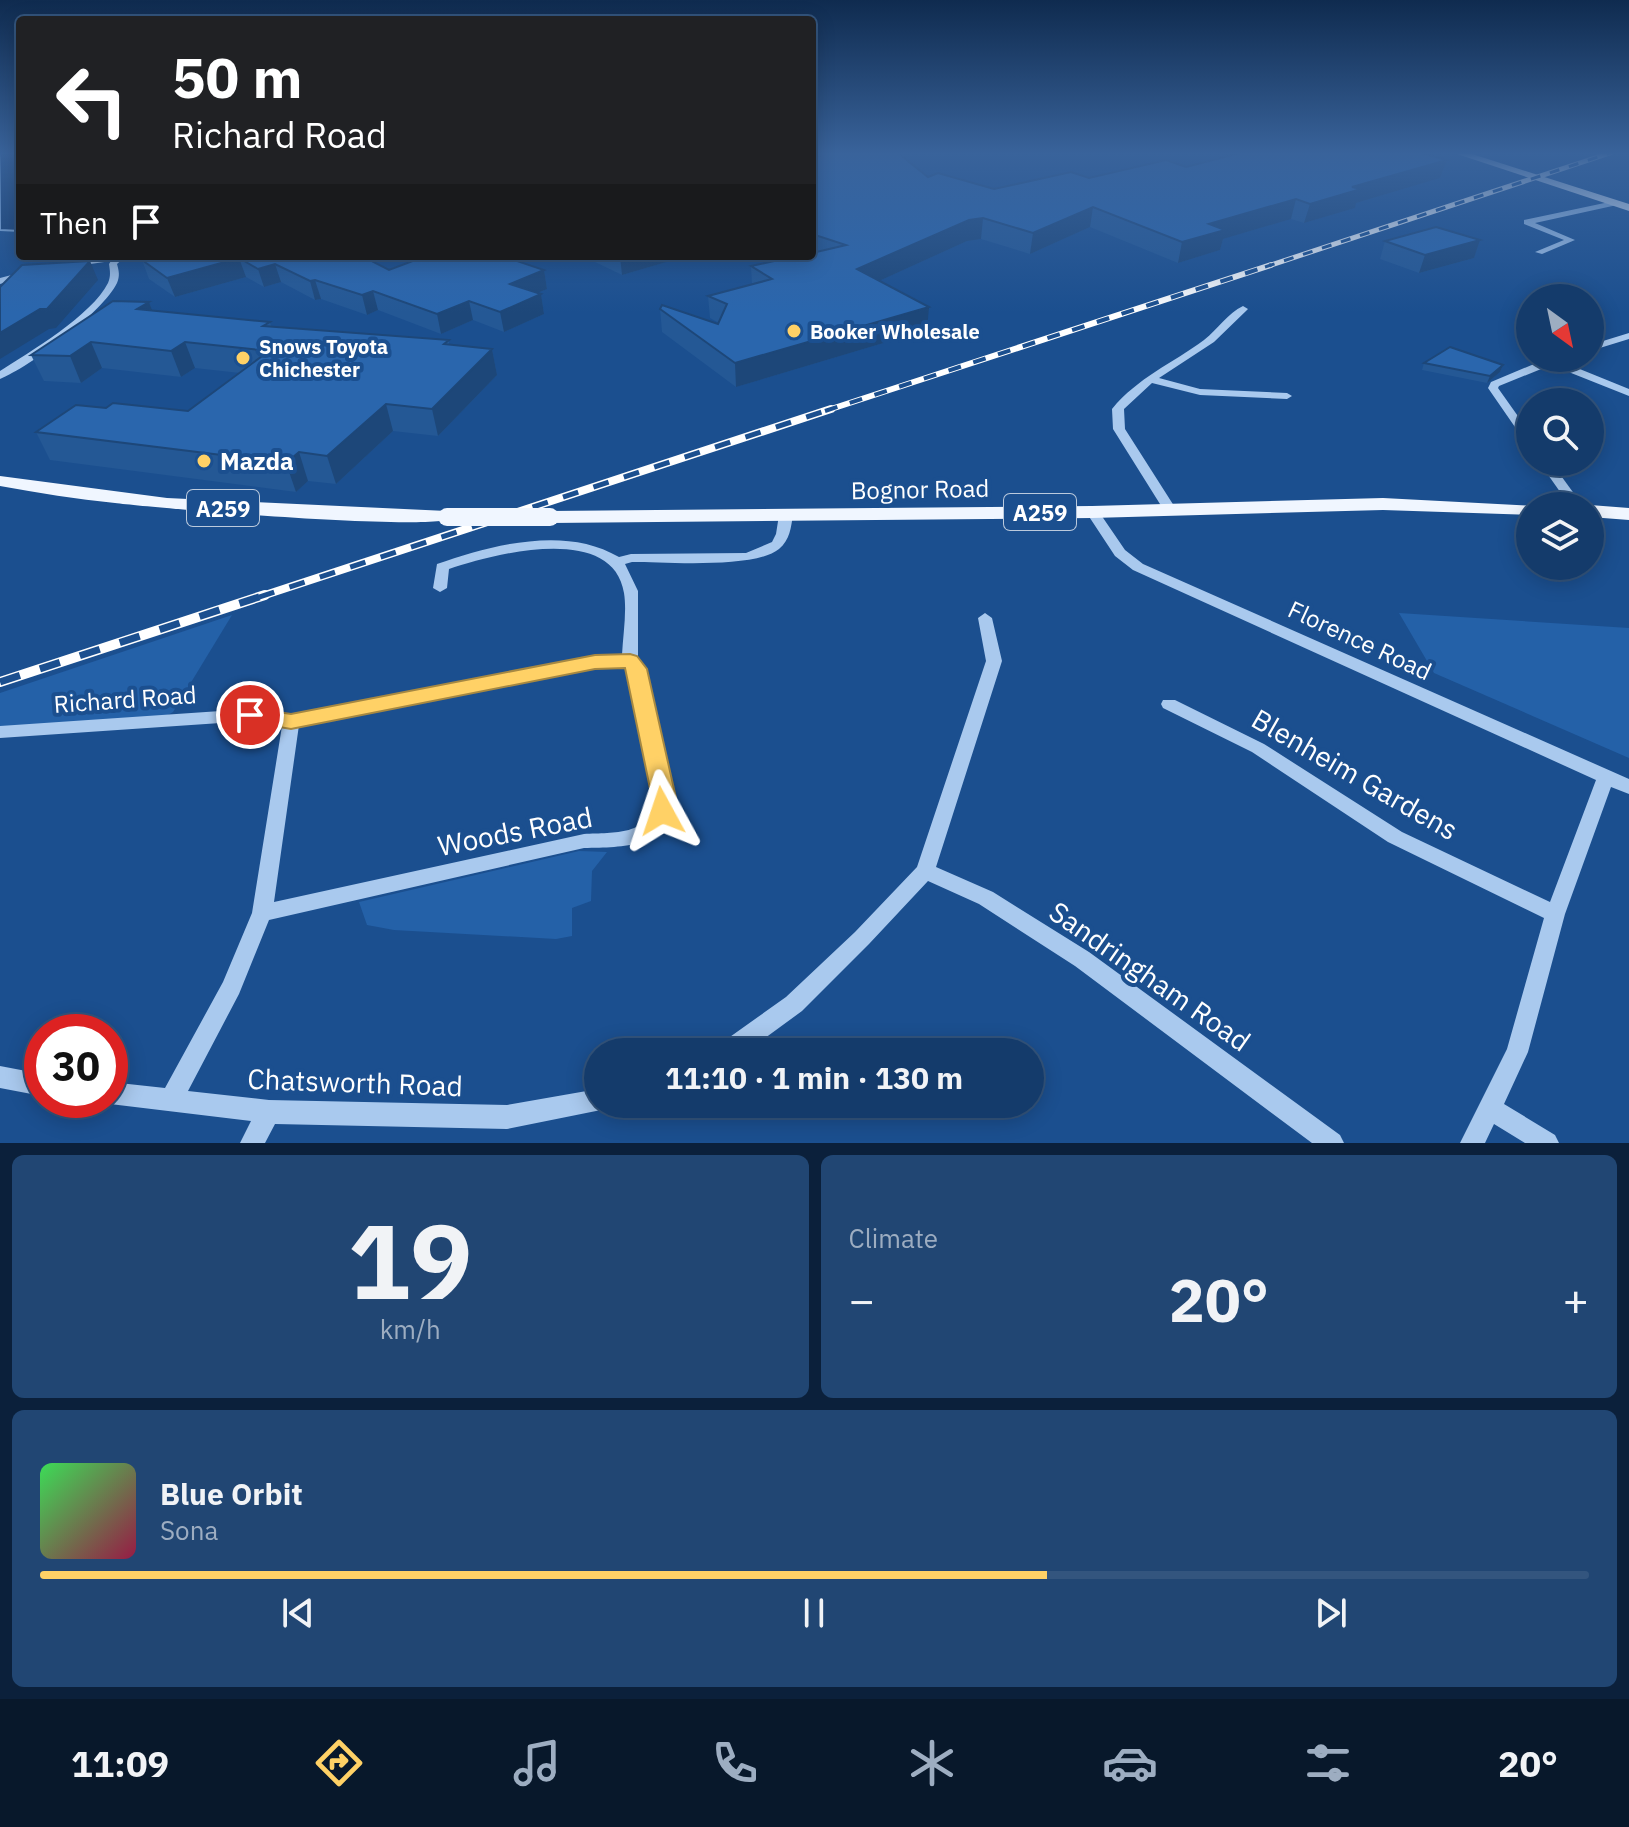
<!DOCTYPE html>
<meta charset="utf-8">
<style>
body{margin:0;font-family:"IBM Plex Sans",sans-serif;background:#214673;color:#f1f3f6;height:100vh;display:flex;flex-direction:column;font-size:30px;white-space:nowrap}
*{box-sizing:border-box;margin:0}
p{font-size:26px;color:#9dadc1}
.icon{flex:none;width:44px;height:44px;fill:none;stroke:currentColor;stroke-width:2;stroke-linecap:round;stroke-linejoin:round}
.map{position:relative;height:1143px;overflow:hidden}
.panel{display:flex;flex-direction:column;gap:12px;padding:12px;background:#0b203b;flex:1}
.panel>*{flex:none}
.guide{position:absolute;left:16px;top:16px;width:800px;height:244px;border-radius:8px;box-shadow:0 4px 20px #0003,0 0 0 2px #33557e;background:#202124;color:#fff;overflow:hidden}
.needle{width:52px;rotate:147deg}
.fabs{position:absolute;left:1516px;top:284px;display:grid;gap:16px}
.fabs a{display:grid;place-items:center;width:88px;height:88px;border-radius:50%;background:#143b6b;box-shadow:0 4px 20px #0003,0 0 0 2px #33557e;font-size:40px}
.speed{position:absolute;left:24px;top:1014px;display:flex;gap:16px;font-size:40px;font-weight:700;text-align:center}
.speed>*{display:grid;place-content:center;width:104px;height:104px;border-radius:50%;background:#143b6b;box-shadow:0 4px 20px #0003,0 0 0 2px #33557e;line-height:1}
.speed .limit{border:12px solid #d22;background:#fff;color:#111}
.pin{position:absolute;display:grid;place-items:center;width:68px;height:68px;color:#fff;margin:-34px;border:4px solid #fff;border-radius:50%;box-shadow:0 2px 8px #0007}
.me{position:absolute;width:88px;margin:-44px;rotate:355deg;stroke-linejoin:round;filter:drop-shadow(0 0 6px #0008)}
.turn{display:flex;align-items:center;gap:28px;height:168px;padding:0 24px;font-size:36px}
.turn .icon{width:104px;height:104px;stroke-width:2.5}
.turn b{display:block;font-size:56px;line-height:68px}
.then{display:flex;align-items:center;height:76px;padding:0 24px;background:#0003;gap:16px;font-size:30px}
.big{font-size:60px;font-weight:700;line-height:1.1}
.panel .widget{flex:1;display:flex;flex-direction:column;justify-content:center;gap:12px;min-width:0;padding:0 28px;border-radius:12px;background:#214673}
.panel .dial{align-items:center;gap:0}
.dial b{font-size:104px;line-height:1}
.song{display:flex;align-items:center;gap:24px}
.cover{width:96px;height:96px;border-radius:12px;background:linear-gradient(135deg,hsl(130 70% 55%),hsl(340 70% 35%))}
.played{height:8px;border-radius:4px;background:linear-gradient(90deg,#ffd166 65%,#33557e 65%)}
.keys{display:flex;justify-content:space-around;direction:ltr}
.heat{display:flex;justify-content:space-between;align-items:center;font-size:44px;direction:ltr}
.panel .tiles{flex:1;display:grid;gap:12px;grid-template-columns:1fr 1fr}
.widget:last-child{grid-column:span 2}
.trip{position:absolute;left:584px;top:1038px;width:460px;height:80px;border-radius:40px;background:#143b6b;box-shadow:0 4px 20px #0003,0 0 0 2px #33557e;font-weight:700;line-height:80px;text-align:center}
.dock{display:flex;height:128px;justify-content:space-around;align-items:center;background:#08182b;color:#9dadc1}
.dock .icon{width:56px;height:56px}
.dock .selected{color:#ffd166}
.dock b{font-size:36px;color:#f1f3f6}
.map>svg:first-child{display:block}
.green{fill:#2461a8}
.water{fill:#123a6d;stroke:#9cc4f0;stroke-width:2}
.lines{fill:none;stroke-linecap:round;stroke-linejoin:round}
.minor{fill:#a9c9ee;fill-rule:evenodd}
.major{fill:#f0f6ff;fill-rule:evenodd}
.rail-far3-casing{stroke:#fff;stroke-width:5}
.rail-far2-casing{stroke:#fff;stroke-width:6}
.rail-far1-casing{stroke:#fff;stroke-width:8}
.rail-casing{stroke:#fff;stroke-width:10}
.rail-far3{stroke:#1b4f8f;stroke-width:3;stroke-dasharray:10;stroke-linecap:butt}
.rail-far2{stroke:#1b4f8f;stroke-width:4;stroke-dasharray:13;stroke-linecap:butt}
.rail-far1{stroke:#1b4f8f;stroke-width:5;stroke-dasharray:16;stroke-linecap:butt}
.rail{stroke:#1b4f8f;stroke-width:7;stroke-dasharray:21;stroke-linecap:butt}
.major-bridge{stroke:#f0f6ff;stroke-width:18}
.wall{fill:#245895}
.shaded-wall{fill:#1d4779}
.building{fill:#2a66ad;stroke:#1d4779;stroke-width:2}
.route{fill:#ffd166;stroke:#a68842;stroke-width:2}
.poi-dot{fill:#ffd166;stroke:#1b4f8f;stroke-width:3}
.labels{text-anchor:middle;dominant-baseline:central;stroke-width:8;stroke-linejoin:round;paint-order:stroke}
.far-poi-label{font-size:20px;font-weight:bold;fill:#fff;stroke:#1b4f8f;text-anchor:start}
.shield{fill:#1b4f8f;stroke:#bbcadd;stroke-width:2}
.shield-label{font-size:22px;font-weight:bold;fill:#fff}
.poi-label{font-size:24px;font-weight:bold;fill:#fff;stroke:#1b4f8f;text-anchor:start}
.street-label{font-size:24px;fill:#fff;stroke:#1b4f8f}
.near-street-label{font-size:28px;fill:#fff;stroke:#1b4f8f}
</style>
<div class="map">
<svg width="1629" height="1143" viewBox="0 0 1629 1143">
<rect width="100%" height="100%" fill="#1b4f8f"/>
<g class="green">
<path d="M 1399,613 L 1629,628 L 1629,758 L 1434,673 Z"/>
<path d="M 232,615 L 173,712 L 166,716 L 0,728 L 0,693 Z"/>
<path d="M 579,851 L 607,852 L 592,871 L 591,901 L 572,908 L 572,936 L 556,939 L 394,930 L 367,925 L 359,902 Z"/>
</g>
<path class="water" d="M 0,153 L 20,153 L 20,231 L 0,230 Z"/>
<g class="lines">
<g class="minor">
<path d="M 1614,201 L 1617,201 L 1617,205 L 1535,223 L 1575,240 L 1542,254 L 1535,252 L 1564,240 L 1524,224 L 1524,220 Z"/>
<path d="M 110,256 L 125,257 L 117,264 C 119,271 120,276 117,283 C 103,312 30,367 0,379 L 0,371 C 30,352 92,315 108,283 C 111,276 110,271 109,264 L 111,261 L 70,267 L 67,266 L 67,262 Z"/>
<path d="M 27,271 L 30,272 L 30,276 L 0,284 L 0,278 Z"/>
<path d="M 1243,306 L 1248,309 L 1246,311 L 1214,342 L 1159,378 L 1200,389 L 1287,393 L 1292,396 L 1287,399 L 1200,395 L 1152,383 L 1124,409 L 1125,429 L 1176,509 L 1175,512 L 1165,512 L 1113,429 L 1112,409 C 1137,378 1173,363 1204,340 C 1218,329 1228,313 1243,306 Z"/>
<path d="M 1629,333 L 1629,339 L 1590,351 L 1590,345 Z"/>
<path d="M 1564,358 L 1560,361 L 1629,389 L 1629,396 L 1551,365 L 1499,386 L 1498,388 L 1530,433 L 1530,445 L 1526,443 L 1488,388 L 1491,382 L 1546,359 Z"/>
<path d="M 1539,462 L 1551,462 L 1583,506 L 1570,506 Z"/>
<path d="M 1092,508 L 1097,509 L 1125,550 L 1143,564 L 1629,779 L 1629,794 L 1611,787 L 1565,914 L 1528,1052 L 1504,1104 L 1555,1135 L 1559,1143 L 1525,1143 L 1494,1124 L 1485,1143 L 1460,1143 L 1507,1049 L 1544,918 L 1388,842 L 1252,752 L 1163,708 L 1161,704 L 1163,700 L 1175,700 L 1264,744 L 1402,832 L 1550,902 L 1596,780 L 1133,570 L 1115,556 L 1086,512 Z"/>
<path d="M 786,511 L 793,515 C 791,527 790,540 779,549 C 755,569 665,562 632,562 L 625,564 L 638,591 L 638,660 L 645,669 L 673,798 C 666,849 625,847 584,848 L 269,920 L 239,994 L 188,1091 L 269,1100 L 507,1105 L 598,1089 L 598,1104 L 608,1104 L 606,1109 L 507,1129 L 275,1124 L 265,1143 L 240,1143 L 251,1121 L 110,1104 L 102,1101 L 110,1100 L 110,1082 L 165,1088 L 223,982 L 252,913 L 282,726 L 250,721 L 0,738 L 0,726 L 250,709 L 291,715 L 595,657 L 622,655 C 623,635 627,612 624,593 C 613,522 493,554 449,569 L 447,588 L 440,592 L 433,588 L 437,564 C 492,545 565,525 619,557 L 631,554 L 746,553 L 772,542 L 776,534 L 779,515 ZM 615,664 L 625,666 L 629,670 L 655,798 C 649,837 615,832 584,834 L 274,902 L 299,725 Z"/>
<path d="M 985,613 L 992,618 L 1002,661 L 936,867 L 993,892 L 1089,952 L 1340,1135 L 1344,1143 L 1312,1143 L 1075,966 L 979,904 L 928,881 L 869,944 L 802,1011 L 746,1052 L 717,1052 L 720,1044 L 786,997 L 855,932 L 917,867 L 986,661 L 978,618 Z"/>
<path d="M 0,1066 L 42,1074 L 42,1096 L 0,1088 Z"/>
</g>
<g class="major">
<path d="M 1454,153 L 1469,153 L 1629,204 L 1629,211 Z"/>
<path d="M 0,476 L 167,498 L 447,511 L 456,517 C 441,533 156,508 115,503 C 77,499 38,493 0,486 Z"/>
<path d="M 1383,498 L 1537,506 L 1530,506 L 1530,515 L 1383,510 L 1092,518 L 550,523 L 541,517 L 550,511 L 1092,506 Z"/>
<path d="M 1590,505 L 1629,508 L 1629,520 L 1590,517 Z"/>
</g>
<defs>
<path id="rail-far3" d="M 1265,267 L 1610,153"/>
<path id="rail-far2" d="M 825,411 L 1271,265"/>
<path id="rail-far1" d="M 259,597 L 831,409"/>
<path id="rail" d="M 0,682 L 265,595"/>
</defs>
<use href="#rail-far3" class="rail-far3-casing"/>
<use href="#rail-far2" class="rail-far2-casing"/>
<use href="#rail-far1" class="rail-far1-casing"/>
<use href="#rail" class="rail-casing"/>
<use href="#rail-far3" class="rail-far3"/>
<use href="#rail-far2" class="rail-far2"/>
<use href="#rail-far1" class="rail-far1"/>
<use href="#rail" class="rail"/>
<path class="major-bridge" d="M 447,517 L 550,517"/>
</g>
<g class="wall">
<path d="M 812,153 L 898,153 L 928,177 L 994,189 L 1186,167 L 1232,155 L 1225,153 L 1421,153 L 1447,160 L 1440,178 L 1356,203 L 1355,208 L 1304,223 L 1291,219 L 1223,239 L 1220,250 L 1178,263 L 1090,227 L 1030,254 L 981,239 L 967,241 L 879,281 L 927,330 L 736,387 L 662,332 L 660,309 L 718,324 L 719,323 L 710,318 L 708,296 L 752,284 L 751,266 L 812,256 Z"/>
<path d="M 1480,240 L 1474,258 L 1419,273 L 1380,259 L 1385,241 Z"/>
<path d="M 362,256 L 389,270 L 544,270 L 547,289 L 537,293 L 541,294 L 544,314 L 504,332 L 473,320 L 441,334 L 378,310 L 367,315 L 321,299 L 315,300 L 281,282 L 264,287 L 246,277 L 175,297 L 149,279 L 142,260 Z"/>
<path d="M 594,256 L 687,256 L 622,275 L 595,262 Z"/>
<path d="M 149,302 L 152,311 L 270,322 L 271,326 L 449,340 L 449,344 L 492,349 L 497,375 L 438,436 L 393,431 L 336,484 L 308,481 L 296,492 L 50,460 L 36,432 L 106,408 L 188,411 L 240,373 L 195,368 L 181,377 L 102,368 L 81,383 L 44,381 L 31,355 Z"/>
<path d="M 1424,363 L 1503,365 L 1500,372 L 1487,383 L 1422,370 Z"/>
</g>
<g class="shaded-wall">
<path d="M 1447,160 L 1440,178 L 1356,203 L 1355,208 L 1304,223 L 1310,204 L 1352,187 Z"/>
<path d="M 1296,199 L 1291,219 L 1223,239 L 1220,250 L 1178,263 L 1182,242 L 1209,224 Z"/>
<path d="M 1093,207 L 1090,227 L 1030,254 L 1033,233 Z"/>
<path d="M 983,218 L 981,239 L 967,241 L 857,291 L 857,269 L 969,220 Z"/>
<path d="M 1480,240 L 1474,258 L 1419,273 L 1425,255 Z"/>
<path d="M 620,256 L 687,256 L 622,275 Z"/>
<path d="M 239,258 L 246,277 L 175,297 L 167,278 Z"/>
<path d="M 90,261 L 98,280 L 56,328 L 49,329 L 0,359 L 0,333 L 40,309 Z"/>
<path d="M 275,264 L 281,282 L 264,287 L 258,269 Z"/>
<path d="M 544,270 L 547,289 L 513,303 L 510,284 Z"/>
<path d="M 315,280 L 321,299 L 315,300 L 310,281 Z"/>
<path d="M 373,291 L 378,310 L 367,315 L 362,295 Z"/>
<path d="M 541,294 L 544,314 L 504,332 L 500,312 Z"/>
<path d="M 469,301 L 473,320 L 441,334 L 437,314 Z"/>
<path d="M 149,302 L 158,326 L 137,309 Z"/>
<path d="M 929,307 L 927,330 L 736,387 L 735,363 Z"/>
<path d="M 91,342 L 102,368 L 81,383 L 70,356 Z"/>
<path d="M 185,342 L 195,368 L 181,377 L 171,351 Z"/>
<path d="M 492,349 L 497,375 L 438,436 L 432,409 Z"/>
<path d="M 1503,365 L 1500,372 L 1487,383 L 1490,376 Z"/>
<path d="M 386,404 L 393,431 L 336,484 L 327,456 Z"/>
<path d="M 299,452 L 308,481 L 296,492 L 286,463 Z"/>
</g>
<g class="building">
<path d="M 815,153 L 898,153 L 928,177 L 938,173 L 994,189 L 1071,172 L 1089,178 L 1166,160 L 1186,167 L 1240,153 L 1421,153 L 1447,160 L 1352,187 L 1361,189 L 1310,204 L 1296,199 L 1209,224 L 1225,230 L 1182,242 L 1093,207 L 1033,233 L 983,218 L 969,220 L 857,269 L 929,307 L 735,363 L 660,309 L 662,305 L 718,324 L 727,304 L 708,296 L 772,279 L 751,266 L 797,256 L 812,256 L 812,253 L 846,245 L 812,234 L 812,157 L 819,156 Z"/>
<path d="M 1436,227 L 1480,240 L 1425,255 L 1385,241 Z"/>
<path d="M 157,256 L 362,256 L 389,270 L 426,256 L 502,256 L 544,270 L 510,284 L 541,294 L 500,312 L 469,301 L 437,314 L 373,291 L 362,295 L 315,280 L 310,281 L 275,264 L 258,269 L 239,258 L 167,278 L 142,260 Z"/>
<path d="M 90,261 L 47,309 L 40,309 L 0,333 L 0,287 L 22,265 Z"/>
<path d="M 113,301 L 149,302 L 137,309 L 270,322 L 263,326 L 449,340 L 444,344 L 492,349 L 432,409 L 386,404 L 327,456 L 299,452 L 286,463 L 36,432 L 76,405 L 106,408 L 113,403 L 188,411 L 269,351 L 185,342 L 171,351 L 91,342 L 70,356 L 31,355 Z"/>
<path d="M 1450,347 L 1503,365 L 1490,376 L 1424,363 Z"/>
</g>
<linearGradient id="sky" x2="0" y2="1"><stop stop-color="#0f2b4f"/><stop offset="0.49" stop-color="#39639b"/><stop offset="1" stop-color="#39639b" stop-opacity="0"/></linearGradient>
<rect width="1629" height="313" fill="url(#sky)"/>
<path class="route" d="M 630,654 L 637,656 L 647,669 L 676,798 L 670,817 L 662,820 L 654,817 L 650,811 L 652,798 L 625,668 L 595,669 L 291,729 L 243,721 L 239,715 L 243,710 L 250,708 L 291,714 L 595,655 Z"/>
<g class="poi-dot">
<circle cx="794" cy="331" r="8"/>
<circle cx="243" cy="358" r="8"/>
<circle cx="204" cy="461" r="8"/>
</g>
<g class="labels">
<g class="far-poi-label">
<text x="810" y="331">Booker Wholesale</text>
<text x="259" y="346">Snows Toyota<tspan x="259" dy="23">Chichester</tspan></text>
</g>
<g class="shield">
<rect x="187" y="490" width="72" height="36" rx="6"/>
<rect x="1004" y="494" width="72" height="36" rx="6"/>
</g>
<g class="shield-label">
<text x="223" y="508">A259</text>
<text x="1040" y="512">A259</text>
</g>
<g class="poi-label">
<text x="220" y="461">Mazda</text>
</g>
<g class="street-label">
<text transform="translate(920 489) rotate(-1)">Bognor Road</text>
<text transform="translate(1360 640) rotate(25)">Florence Road</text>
<text transform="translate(125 699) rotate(-4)">Richard Road</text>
</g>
<g class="near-street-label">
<text transform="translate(1355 774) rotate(30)">Blenheim Gardens</text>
<text transform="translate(515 831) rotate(-11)">Woods Road</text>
<text transform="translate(1150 976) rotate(35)">Sandringham Road</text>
<text transform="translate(355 1082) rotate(2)">Chatsworth Road</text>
</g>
</g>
</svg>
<div class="fabs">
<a><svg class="needle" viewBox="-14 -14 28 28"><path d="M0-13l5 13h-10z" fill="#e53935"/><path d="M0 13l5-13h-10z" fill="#9dadc1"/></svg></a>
<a><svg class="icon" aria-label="search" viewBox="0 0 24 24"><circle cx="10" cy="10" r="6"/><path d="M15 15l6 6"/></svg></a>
<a><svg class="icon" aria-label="layers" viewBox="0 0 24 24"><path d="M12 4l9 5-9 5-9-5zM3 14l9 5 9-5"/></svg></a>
</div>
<div class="speed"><div class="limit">30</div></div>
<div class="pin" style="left:250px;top:715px;background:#d93025"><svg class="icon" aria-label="arrive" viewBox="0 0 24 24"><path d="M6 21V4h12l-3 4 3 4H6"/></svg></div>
<svg class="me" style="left:662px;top:811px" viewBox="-20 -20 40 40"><path d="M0-17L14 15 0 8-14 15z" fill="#ffd166" stroke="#fff" stroke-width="4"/></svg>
<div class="trip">11:10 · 1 min · 130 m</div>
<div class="guide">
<div class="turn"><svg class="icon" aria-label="left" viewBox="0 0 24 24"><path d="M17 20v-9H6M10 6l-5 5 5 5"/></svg><div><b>50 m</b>Richard Road</div></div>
<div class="then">Then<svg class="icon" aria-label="arrive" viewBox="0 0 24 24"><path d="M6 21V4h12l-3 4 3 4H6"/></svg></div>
</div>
</div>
<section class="panel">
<div class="tiles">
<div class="widget dial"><b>19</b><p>km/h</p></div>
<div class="widget"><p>Climate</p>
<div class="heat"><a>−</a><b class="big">20°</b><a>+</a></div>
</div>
<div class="widget">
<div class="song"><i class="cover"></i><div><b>Blue Orbit</b><p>Sona</p></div></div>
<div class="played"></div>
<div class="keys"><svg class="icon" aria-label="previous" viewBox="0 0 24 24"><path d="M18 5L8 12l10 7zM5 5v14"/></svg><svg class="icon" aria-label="pause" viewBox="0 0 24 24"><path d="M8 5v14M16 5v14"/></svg><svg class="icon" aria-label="next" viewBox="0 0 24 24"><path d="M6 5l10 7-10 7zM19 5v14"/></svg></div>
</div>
</div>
</section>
<nav class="dock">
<b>11:09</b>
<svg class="icon selected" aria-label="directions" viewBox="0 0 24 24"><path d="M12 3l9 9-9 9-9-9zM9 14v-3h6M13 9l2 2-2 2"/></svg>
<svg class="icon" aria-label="music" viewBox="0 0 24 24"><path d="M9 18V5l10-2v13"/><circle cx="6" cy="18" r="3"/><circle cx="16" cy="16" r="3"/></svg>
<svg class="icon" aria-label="phone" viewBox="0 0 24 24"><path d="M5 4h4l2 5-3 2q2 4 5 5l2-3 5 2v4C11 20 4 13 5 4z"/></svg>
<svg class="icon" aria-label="climate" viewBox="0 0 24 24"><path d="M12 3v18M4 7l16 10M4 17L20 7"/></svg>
<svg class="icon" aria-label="car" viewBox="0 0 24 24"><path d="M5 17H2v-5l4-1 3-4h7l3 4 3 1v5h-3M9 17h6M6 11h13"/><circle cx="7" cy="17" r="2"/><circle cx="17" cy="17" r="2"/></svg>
<svg class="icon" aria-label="filters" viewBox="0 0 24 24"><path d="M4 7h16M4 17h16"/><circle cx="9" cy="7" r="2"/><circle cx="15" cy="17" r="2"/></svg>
<b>20°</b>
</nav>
